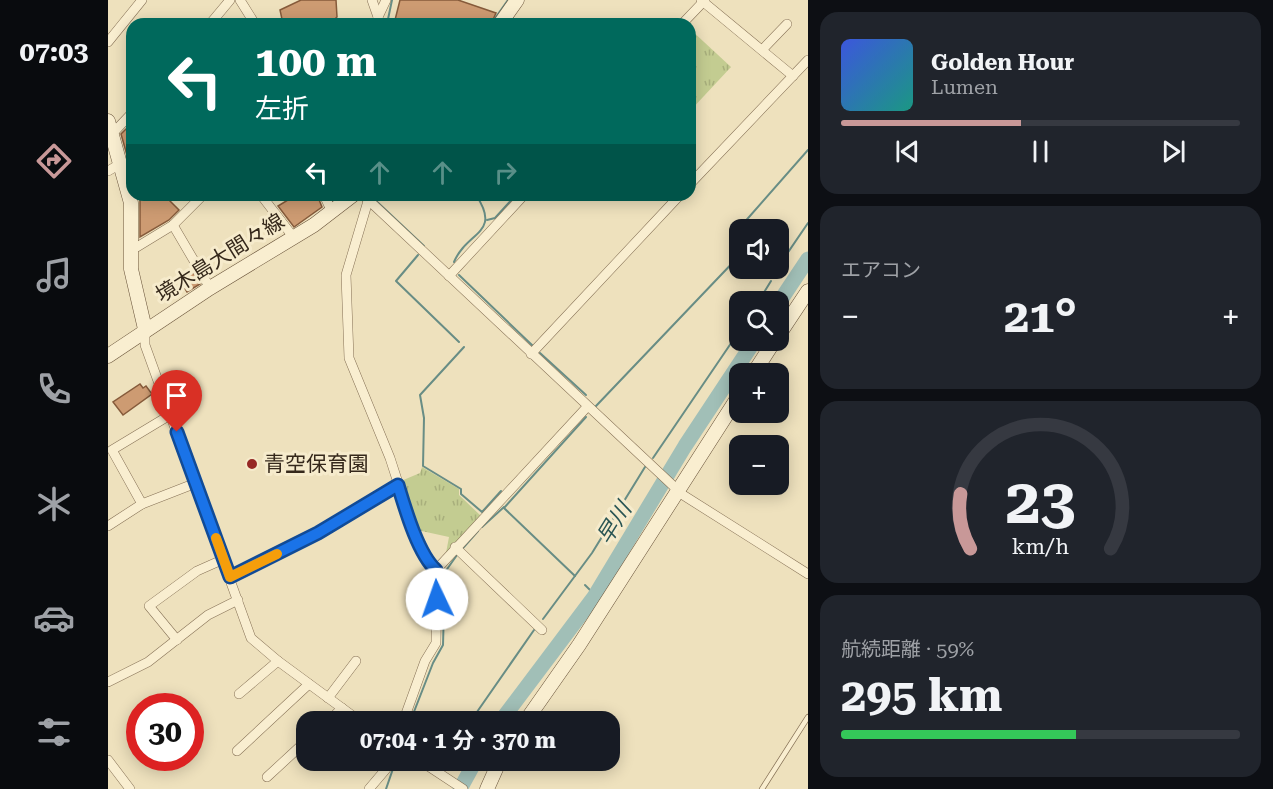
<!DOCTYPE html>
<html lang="ja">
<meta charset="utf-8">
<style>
body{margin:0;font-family:"Roboto Serif","Noto Sans JP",serif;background:#20242c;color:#f1f3f6;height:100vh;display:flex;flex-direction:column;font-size:22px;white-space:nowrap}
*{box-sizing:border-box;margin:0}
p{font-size:20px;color:#9ea1a6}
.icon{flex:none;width:33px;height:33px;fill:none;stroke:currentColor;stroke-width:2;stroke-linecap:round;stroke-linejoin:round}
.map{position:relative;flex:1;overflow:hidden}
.panel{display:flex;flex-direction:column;gap:12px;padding:12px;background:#0d0f14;width:465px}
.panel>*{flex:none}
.top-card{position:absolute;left:18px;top:18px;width:570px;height:183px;border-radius:18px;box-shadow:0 3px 15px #0003;background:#00695c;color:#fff;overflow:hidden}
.controls{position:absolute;left:621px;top:219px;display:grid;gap:12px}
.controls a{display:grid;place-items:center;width:60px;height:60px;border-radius:12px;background:#171b24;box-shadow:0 3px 15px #0003;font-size:30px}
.speed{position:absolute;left:18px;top:693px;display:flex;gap:12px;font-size:30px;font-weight:700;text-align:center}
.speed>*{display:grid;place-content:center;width:78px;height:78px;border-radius:50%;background:#171b24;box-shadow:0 3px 15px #0003;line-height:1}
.speed .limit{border:9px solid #d22;background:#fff;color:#111}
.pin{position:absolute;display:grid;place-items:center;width:51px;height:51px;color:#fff;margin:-62px -26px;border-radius:50% 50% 50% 0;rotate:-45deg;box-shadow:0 0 6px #0007}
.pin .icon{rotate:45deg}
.me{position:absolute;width:66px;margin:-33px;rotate:357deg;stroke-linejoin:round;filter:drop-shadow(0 0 4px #0008)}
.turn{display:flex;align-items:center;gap:21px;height:126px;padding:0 30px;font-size:27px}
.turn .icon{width:78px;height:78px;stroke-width:2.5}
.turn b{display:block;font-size:42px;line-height:51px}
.lanes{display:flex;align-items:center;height:57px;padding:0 30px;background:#0003;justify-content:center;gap:30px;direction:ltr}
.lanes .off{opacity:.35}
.big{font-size:45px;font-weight:700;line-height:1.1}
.panel .widget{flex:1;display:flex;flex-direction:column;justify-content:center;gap:9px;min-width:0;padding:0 21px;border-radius:18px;background:#20242c}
.panel .dial{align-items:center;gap:0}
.dial svg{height:156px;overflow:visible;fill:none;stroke:#363941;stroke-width:7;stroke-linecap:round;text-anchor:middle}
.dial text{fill:#f1f3f6;stroke:none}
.song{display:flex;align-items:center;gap:18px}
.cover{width:72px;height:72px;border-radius:9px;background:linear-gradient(135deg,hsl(230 70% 55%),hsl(170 70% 35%))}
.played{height:6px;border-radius:3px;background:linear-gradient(90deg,#c89898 45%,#363941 45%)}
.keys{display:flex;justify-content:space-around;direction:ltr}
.heat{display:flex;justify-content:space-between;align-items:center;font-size:33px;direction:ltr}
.charge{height:9px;border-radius:4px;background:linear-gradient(90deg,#34c759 59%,#363941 0)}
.trip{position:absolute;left:188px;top:711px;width:324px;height:60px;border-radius:18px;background:#171b24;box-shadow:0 3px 15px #0003;font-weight:700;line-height:60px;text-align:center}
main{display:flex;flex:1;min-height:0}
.tab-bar{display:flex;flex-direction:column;width:108px;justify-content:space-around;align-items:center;background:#090b0e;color:#9ea1a6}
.tab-bar .icon{width:42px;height:42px}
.tab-bar .current{color:#c89898}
.tab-bar b{font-size:27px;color:#f1f3f6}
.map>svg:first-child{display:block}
.park{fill:url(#park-tufts)}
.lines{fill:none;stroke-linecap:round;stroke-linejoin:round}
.stream{stroke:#688d85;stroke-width:2}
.river{stroke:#a1bfb7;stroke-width:15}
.building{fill:#cd9b72;stroke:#865b3b;stroke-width:1.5}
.lane-casing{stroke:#867156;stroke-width:6}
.street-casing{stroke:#867156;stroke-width:10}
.secondary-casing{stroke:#685239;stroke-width:15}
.lane{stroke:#f9eed0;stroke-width:4.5}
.street{stroke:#f9eed0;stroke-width:9}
.secondary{stroke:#f9eed0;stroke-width:14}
.route-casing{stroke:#114b97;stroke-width:15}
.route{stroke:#1a73e8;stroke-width:10}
.slow{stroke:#f59e0b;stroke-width:10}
.poi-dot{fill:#962825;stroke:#f6ebcc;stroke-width:2}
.labels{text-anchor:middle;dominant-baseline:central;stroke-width:6;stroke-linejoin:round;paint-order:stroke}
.street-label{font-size:21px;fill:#35281b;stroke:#f6ebcc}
.poi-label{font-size:21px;fill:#35281b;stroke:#f6ebcc;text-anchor:start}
.water-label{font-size:22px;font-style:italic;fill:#2a5554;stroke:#f6ebcc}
</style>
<main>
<nav class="tab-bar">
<b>07:03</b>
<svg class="icon current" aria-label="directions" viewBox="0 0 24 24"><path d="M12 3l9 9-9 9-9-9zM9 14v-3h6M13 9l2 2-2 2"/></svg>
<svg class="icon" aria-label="music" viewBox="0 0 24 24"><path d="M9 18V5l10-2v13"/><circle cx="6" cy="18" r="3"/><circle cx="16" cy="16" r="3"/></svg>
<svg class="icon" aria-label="phone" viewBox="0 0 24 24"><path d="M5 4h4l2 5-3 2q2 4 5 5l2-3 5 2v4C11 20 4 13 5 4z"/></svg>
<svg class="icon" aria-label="climate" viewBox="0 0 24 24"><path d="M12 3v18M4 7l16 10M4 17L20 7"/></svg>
<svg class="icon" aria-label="car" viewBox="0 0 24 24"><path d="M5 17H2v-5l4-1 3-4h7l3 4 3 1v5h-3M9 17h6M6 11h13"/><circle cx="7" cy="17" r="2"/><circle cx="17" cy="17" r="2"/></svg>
<svg class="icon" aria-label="filters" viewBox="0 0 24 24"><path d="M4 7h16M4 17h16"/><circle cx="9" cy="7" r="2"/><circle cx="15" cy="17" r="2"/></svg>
</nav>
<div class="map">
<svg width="700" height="789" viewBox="0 0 700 789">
<defs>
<pattern id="park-tufts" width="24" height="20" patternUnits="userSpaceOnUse" patternTransform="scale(1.5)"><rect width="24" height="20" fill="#c3cc91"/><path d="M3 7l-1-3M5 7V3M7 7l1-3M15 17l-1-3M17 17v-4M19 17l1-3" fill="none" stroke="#a8af7c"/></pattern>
</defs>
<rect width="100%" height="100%" fill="#eee1bd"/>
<g class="park">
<path d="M 582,29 L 623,67 L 582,111 Z"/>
<path d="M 314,467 L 351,489 L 351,495 L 373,516 L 338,553 L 341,537 L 309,530 L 293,481 L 312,473 Z"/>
</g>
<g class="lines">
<g class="stream">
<path d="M 279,24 L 284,0"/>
<path d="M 383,24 L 400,0"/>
<path d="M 267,195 L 265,198 L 316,246"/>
<path d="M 379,220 L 387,218 L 408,195"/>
<path d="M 632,238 L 627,233 L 700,150"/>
<path d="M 310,255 L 288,281 L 351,342"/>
<path d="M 346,262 C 359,231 394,234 368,195"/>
<path d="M 670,267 L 700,223"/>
<path d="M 667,272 L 670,268"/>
<path d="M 351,275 L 425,346"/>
<path d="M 650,302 L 663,281"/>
<path d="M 356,347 L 312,395 L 316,418 L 315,466 L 353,489 L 353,494 L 374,512 L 393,491"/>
<path d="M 432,353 L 478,395"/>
<path d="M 488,406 L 632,255"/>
<path d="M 545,458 L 632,330"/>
<path d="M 374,527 L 396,507"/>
<path d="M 355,548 L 370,531"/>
<path d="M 467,576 L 396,508 L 478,417"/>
<path d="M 477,585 L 487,595"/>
<path d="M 435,619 L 484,553 L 537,467"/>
<path d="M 302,722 L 325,663 L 335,645 L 337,572 L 349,555"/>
<path d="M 362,722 L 426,630"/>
<path d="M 333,768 L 338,760"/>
<path d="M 278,789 L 288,760"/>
</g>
<g class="river">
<path d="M 670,304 L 700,259"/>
<path d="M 392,722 L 486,597 L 577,446 L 647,340"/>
<path d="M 352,789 L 368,760"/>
</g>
</g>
<g class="building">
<path d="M 193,0 L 228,0 L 229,17 L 221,24 L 206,24 L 203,20 L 197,24 L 175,24 L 172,10 Z"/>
<path d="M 292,0 L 350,0 L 388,13 L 383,24 L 286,24 Z"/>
<path d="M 24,123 L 24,173 L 13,134 Z"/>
<path d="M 37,195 L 49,195 L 55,200 L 58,197 L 71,210 L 61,220 L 32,237 L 32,200 Z"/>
<path d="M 177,195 L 209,195 L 214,207 L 186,227 L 170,206 L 180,200 Z"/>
<path d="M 85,272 L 92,284 L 79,292 L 72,280 Z"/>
<path d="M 32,384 L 35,388 L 38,386 L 44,394 L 15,415 L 5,402 Z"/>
</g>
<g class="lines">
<defs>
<path id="lane" d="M 654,789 L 700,717"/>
<g id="street">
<path d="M 132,0 L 147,24"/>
<path d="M 264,0 L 270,17"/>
<path d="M 593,0 L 685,76"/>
<path d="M 102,24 L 122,0"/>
<path d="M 271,24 L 270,17 L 278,0"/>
<path d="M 574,24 L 597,0"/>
<path d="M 0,42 L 34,0"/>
<path d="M 654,50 L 679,24"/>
<path d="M 5,133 L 24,113"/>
<path d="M 0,171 L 12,164"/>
<path d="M 582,184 L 700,60"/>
<path d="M 153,195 L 186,238"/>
<path d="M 216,195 L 224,212"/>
<path d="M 255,195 L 575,495 L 700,574"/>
<path d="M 260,201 L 238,275 L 241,358 L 282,458 L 303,523 L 322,564 L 328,570 L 329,577 L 328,643 L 317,661 L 295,722"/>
<path d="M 65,225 L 102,288"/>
<path d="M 24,250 L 65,225 L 95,195"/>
<path d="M 341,276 L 416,195"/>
<path d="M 37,329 L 37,345 L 143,638 L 170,661 L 253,722"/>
<path d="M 423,354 L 572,195"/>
<path d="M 34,504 L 4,450 L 62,415"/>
<path d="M 0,526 L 34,504 L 88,483"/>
<path d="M 347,547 L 434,630"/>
<path d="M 328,570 L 479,407"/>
<path d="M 122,577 L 210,533 L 290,485"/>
<path d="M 69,640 L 41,606 L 89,571 L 116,559"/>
<path d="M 0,682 L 40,662 L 100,615 L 130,600"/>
<path d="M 131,694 L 170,661"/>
<path d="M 220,698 L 248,661"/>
<path d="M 220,722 L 234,708"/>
<path d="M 129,751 L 201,684"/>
<path d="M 0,760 L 22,789"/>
<path d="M 311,760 L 355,789"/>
<path d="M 159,777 L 198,741"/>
<path d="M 261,789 L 278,769 L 281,760"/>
</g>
<g id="secondary">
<path d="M 392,24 L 409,0"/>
<path d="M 0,121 L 23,203 L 23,269 L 37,329"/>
<path d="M 670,336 L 700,291"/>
<path d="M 0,356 L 102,288 L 206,225 L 245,195"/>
<path d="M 645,374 L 667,340"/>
<path d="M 417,722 L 471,645 L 632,394"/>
<path d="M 379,789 L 392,760"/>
</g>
</defs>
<use href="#lane" class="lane-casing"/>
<use href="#street" class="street-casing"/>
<use href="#secondary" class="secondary-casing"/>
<use href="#lane" class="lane"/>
<use href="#street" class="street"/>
<use href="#secondary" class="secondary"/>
</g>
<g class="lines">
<defs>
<path id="route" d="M 69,432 L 122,577 L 210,533 L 290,485 C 297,508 310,554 328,570 L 329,599"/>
</defs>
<use href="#route" class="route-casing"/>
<use href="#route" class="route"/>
<path class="slow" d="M 108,538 L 122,577 L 169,554"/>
</g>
<circle class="poi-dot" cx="144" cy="464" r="6"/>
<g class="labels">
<g class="street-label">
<text transform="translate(112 258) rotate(-32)">境木島大間々線</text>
</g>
<g class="poi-label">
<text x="156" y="464">青空保育園</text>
</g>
<g class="water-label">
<text transform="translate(506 523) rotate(-58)">早川</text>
</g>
</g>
</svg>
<div class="controls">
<a><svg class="icon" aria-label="sound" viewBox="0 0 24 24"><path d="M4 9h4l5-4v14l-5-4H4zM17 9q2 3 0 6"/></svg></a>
<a><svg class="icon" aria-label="search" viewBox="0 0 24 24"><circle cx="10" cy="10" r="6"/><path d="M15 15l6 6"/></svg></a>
<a>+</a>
<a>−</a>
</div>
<div class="speed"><div class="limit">30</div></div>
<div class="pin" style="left:69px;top:432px;background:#d93025"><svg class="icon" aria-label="arrive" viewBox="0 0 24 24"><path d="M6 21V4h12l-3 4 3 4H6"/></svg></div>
<svg class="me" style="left:329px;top:599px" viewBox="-20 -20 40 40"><circle r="19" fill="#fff"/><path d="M0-13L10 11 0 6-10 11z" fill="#1a73e8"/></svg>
<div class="trip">07:04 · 1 分 · 370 m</div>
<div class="top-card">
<div class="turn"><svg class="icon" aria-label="left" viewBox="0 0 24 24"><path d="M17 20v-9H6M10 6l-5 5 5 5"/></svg><div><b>100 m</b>左折</div></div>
<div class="lanes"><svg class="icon" aria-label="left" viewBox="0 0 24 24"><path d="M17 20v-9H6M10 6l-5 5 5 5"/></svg><svg class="icon off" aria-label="ahead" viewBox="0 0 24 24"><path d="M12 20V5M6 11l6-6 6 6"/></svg><svg class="icon off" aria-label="ahead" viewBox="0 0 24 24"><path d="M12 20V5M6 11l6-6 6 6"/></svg><svg class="icon off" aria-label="right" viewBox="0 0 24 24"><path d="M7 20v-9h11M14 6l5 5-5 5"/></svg></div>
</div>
</div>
<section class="panel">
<div class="widget">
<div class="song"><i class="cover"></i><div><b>Golden Hour</b><p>Lumen</p></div></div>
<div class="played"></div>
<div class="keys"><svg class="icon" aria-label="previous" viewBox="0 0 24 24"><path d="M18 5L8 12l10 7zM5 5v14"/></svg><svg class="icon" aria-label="pause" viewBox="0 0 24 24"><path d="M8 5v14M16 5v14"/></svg><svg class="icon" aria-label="next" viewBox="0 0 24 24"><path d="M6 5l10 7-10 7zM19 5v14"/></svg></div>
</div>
<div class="widget"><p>エアコン</p>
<div class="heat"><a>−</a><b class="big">21°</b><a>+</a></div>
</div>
<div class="widget dial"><svg viewBox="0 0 100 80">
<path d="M14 69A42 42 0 1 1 86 69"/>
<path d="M14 69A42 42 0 0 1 9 41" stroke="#c89898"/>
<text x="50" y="56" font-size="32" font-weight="700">23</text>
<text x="50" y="72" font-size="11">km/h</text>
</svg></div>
<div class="widget"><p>航続距離 · 59%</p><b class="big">295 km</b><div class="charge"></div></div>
</section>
</main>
